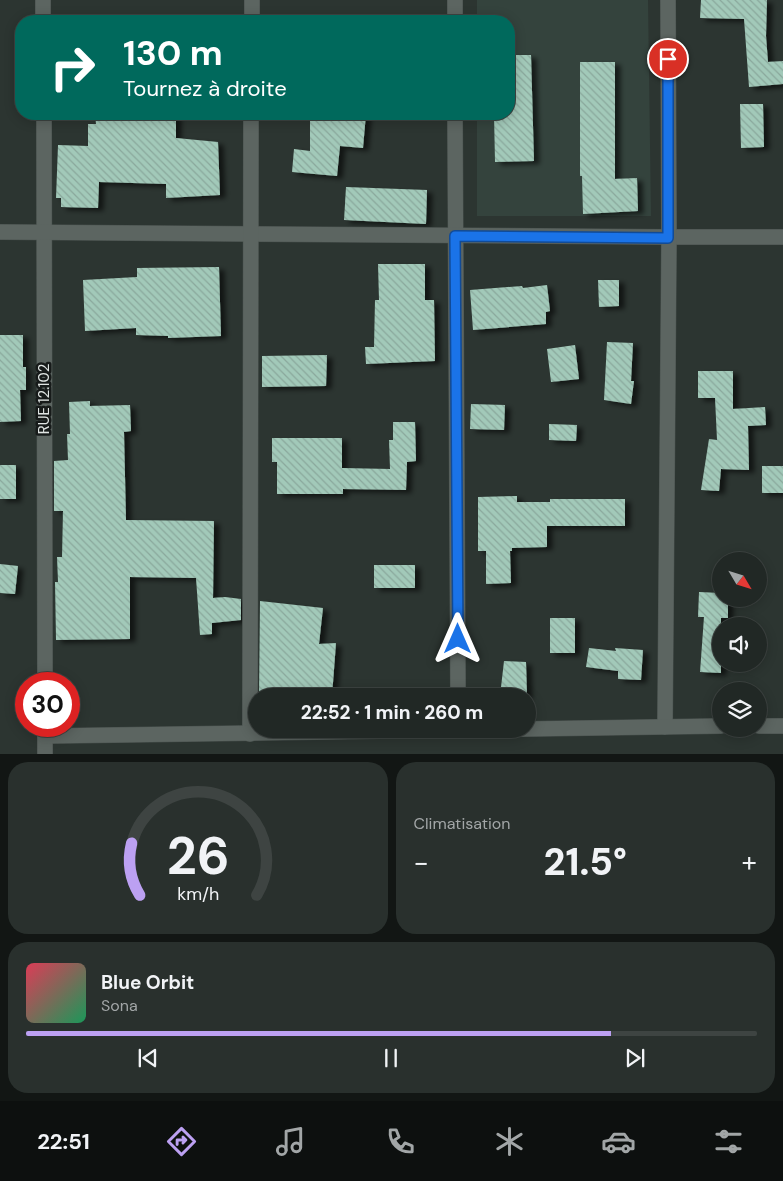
<!DOCTYPE html>
<html lang="fr">
<meta charset="utf-8">
<style>
body{margin:0;font-family:"DM Sans",sans-serif;background:#29302d;color:#f1f3f6;height:100vh;display:flex;flex-direction:column;font-size:19px;white-space:nowrap}
*{box-sizing:border-box;margin:0}
p{font-size:16px;color:#a2a6a7}
.icon{flex:none;width:28px;height:28px;fill:none;stroke:currentColor;stroke-width:2;stroke-linecap:round;stroke-linejoin:round}
.map{position:relative;height:754px;overflow:hidden}
.side{display:flex;flex-direction:column;gap:8px;padding:8px;background:#121614;flex:1}
.side>*{flex:none}
.hud{position:absolute;left:15px;top:15px;width:500px;height:105px;border-radius:20px;box-shadow:0 2px 12px #0003,0 0 0 1px #3e4442;background:#00695c;color:#fff;overflow:hidden}
.needle{width:32px;rotate:128deg}
.tools{position:absolute;left:712px;top:552px;display:grid;gap:10px}
.tools a{display:grid;place-items:center;width:55px;height:55px;border-radius:50%;background:#212825;box-shadow:0 2px 12px #0003,0 0 0 1px #3e4442;font-size:25px}
.speed{position:absolute;left:15px;top:672px;display:flex;gap:10px;font-size:25px;font-weight:700;text-align:center}
.speed>*{display:grid;place-content:center;width:65px;height:65px;border-radius:50%;background:#212825;box-shadow:0 2px 12px #0003,0 0 0 1px #3e4442;line-height:1}
.speed .limit{border:8px solid #d22;background:#fff;color:#111}
.pin{position:absolute;display:grid;place-items:center;width:42px;height:42px;color:#fff;margin:-21px;border:2px solid #fff;border-radius:50%;box-shadow:0 1px 5px #0007}
.me{position:absolute;width:55px;margin:-28px;rotate:0deg;stroke-linejoin:round;filter:drop-shadow(0 0 4px #0008)}
.turn{display:flex;align-items:center;gap:18px;height:105px;padding:0 25px;font-size:22px}
.turn .icon{width:65px;height:65px;stroke-width:2.5}
.turn b{display:block;font-size:35px;line-height:42px}
.big{font-size:38px;font-weight:800;line-height:1.1}
.side .tile{flex:1;display:flex;flex-direction:column;justify-content:center;gap:8px;min-width:0;padding:0 18px;border-radius:20px;background:#29302d}
.side .dial{align-items:center;gap:0}
.dial svg{height:130px;overflow:visible;fill:none;stroke:#3e4442;stroke-width:7;stroke-linecap:round;text-anchor:middle}
.dial text{fill:#f1f3f6;stroke:none}
.song{display:flex;align-items:center;gap:15px}
.cover{width:60px;height:60px;border-radius:8px;background:linear-gradient(135deg,hsl(350 70% 55%),hsl(150 70% 35%))}
.played{height:5px;border-radius:2px;background:linear-gradient(90deg,#bca0f2 80%,#3e4442 80%)}
.keys{display:flex;justify-content:space-around;direction:ltr}
.heat{display:flex;justify-content:space-between;align-items:center;font-size:28px;direction:ltr}
.side .tiles{flex:1;display:grid;gap:8px;grid-template-columns:1fr 1fr}
.tile:last-child{grid-column:span 2}
.trip{position:absolute;left:248px;top:688px;width:288px;height:50px;border-radius:25px;background:#212825;box-shadow:0 2px 12px #0003,0 0 0 1px #3e4442;font-weight:800;line-height:50px;text-align:center}
.tabs{display:flex;height:80px;justify-content:space-around;align-items:center;background:#0d100f;color:#a2a6a7}
.tabs .icon{width:35px;height:35px}
.tabs .selected{color:#bca0f2}
.tabs b{font-size:22px;color:#f1f3f6}
.map>svg:first-child{display:block}
.built{fill:#34433d}
.building{fill:url(#building-back-hatch);filter:url(#shadow)}
.lines{fill:none;stroke-linecap:round;stroke-linejoin:round}
.minor-casing{stroke:#49514e;stroke-width:16}
.minor{stroke:#5c6561;stroke-width:15}
.route-casing{stroke:#114b97;stroke-width:12}
.route{stroke:#1a73e8;stroke-width:9}
.labels{text-anchor:middle;dominant-baseline:central;stroke-width:5;stroke-linejoin:round;paint-order:stroke}
.street-label{font-size:15px;fill:#e1e6e4;stroke:#171b1a}
</style>
<div class="map">
<svg width="783" height="754" viewBox="0 0 783 754">
<defs>
<pattern id="building-back-hatch" width="6" height="6" patternUnits="userSpaceOnUse" patternTransform="scale(1.25)"><rect width="6" height="6" fill="#a2c9b9"/><path d="M-1 5l2 2M0 0l6 6M5-1l2 2" fill="none" stroke="#8aa89c"/></pattern>
<filter id="shadow"><feDropShadow dx="5.5" dy="3" stdDeviation="2.5" flood-color="#0009"/></filter>
</defs>
<rect width="100%" height="100%" fill="#2c3531"/>
<path class="built" d="M 477,0 L 648,0 L 651,216 L 477,216 L 477,114 L 509,114 L 509,21 L 477,21 Z"/>
<g class="building">
<path d="M 701,0 L 767,0 L 766,36 L 768,62 L 783,61 L 783,84 L 749,87 L 744,19 L 700,18 Z"/>
<path d="M 509,55 L 531,55 L 534,161 L 495,162 L 494,114 L 509,114 Z"/>
<path d="M 580,62 L 615,62 L 615,179 L 637,178 L 638,211 L 583,214 L 582,176 L 580,176 Z"/>
<path d="M 740,104 L 763,104 L 764,147 L 741,148 Z"/>
<path d="M 95,114 L 176,115 L 176,138 L 218,142 L 220,195 L 166,198 L 166,184 L 99,182 L 98,208 L 61,207 L 61,198 L 56,198 L 58,145 L 88,146 L 88,124 L 96,124 Z"/>
<path d="M 338,114 L 366,114 L 363,148 L 340,146 L 337,176 L 292,172 L 294,149 L 310,151 L 310,119 L 337,118 Z"/>
<path d="M 346,187 L 427,190 L 426,224 L 344,220 Z"/>
<path d="M 378,264 L 425,264 L 425,300 L 434,300 L 435,361 L 366,364 L 365,347 L 374,347 L 375,300 L 379,300 Z"/>
<path d="M 219,267 L 221,336 L 168,338 L 168,336 L 136,335 L 136,328 L 85,331 L 83,280 L 137,277 L 137,268 Z"/>
<path d="M 598,280 L 619,280 L 619,306 L 599,307 Z"/>
<path d="M 547,285 L 550,311 L 546,312 L 546,324 L 473,330 L 470,290 L 522,286 L 523,288 Z"/>
<path d="M 0,335 L 23,335 L 23,367 L 26,367 L 26,390 L 20,390 L 21,421 L 0,422 Z"/>
<path d="M 607,342 L 633,343 L 631,381 L 634,381 L 631,404 L 604,400 Z"/>
<path d="M 575,345 L 579,379 L 551,382 L 547,349 Z"/>
<path d="M 327,355 L 326,386 L 262,387 L 262,356 Z"/>
<path d="M 698,371 L 733,371 L 733,409 L 765,407 L 766,425 L 748,426 L 749,470 L 721,469 L 719,491 L 701,490 L 709,439 L 717,440 L 715,398 L 698,398 Z"/>
<path d="M 90,401 L 90,406 L 130,405 L 131,431 L 124,432 L 126,520 L 214,521 L 213,598 L 225,597 L 241,599 L 241,620 L 212,623 L 212,634 L 200,635 L 196,578 L 130,577 L 130,639 L 56,640 L 55,582 L 58,582 L 57,557 L 62,557 L 63,511 L 54,511 L 54,461 L 68,460 L 67,434 L 70,434 L 69,402 Z"/>
<path d="M 471,404 L 505,405 L 504,430 L 470,429 Z"/>
<path d="M 393,422 L 415,422 L 416,461 L 407,462 L 406,490 L 343,489 L 343,494 L 277,494 L 277,462 L 272,462 L 272,438 L 342,438 L 342,468 L 390,469 L 389,440 L 393,440 Z"/>
<path d="M 549,424 L 577,425 L 576,441 L 549,440 Z"/>
<rect x="0" y="465" width="16" height="34"/>
<rect x="762" y="466" width="21" height="27"/>
<path d="M 517,496 L 517,502 L 550,502 L 550,499 L 625,499 L 625,526 L 547,526 L 547,547 L 512,548 L 512,551 L 510,551 L 511,583 L 486,584 L 486,551 L 478,551 L 478,497 Z"/>
<path d="M 0,564 L 18,566 L 15,594 L 0,593 Z"/>
<rect x="374" y="565" width="41" height="23"/>
<path d="M 699,592 L 721,593 L 721,599 L 728,599 L 728,618 L 721,618 L 721,673 L 700,672 L 704,617 L 698,617 Z"/>
<path d="M 260,601 L 323,608 L 319,644 L 336,643 L 332,696 L 259,696 Z"/>
<rect x="550" y="618" width="25" height="35"/>
<path d="M 589,648 L 616,651 L 615,648 L 643,650 L 641,680 L 618,679 L 618,671 L 586,667 Z"/>
<path d="M 504,661 L 526,662 L 527,696 L 500,696 Z"/>
</g>
<g class="lines">
<defs>
<g id="minor">
<path d="M 43,0 L 43,21"/>
<path d="M 455,0 L 455,21"/>
<path d="M 252,21 L 252,0"/>
<path d="M 44,114 L 45,684"/>
<path d="M 455,114 L 458,696"/>
<path d="M 0,232 L 669,237 L 783,237"/>
<path d="M 759,726 L 783,726"/>
<path d="M 665,727 L 669,237 L 668,0"/>
<path d="M 45,728 L 45,754"/>
<path d="M 250,734 L 251,114"/>
<path d="M 45,736 L 721,726"/>
</g>
</defs>
<use href="#minor" class="minor-casing"/>
<use href="#minor" class="minor"/>
</g>
<g class="lines">
<defs>
<path id="route" d="M 458,639 L 455,236 L 668,238 L 668,59"/>
</defs>
<use href="#route" class="route-casing"/>
<use href="#route" class="route"/>
</g>
<g class="labels">
<g class="street-label">
<text transform="translate(44 399) rotate(-90)">RUE 12.102</text>
</g>
</g>
</svg>
<div class="tools">
<a><svg class="needle" viewBox="-14 -14 28 28"><path d="M0-13l5 13h-10z" fill="#e53935"/><path d="M0 13l5-13h-10z" fill="#a2a6a7"/></svg></a>
<a><svg class="icon" aria-label="sound" viewBox="0 0 24 24"><path d="M4 9h4l5-4v14l-5-4H4zM17 9q2 3 0 6"/></svg></a>
<a><svg class="icon" aria-label="layers" viewBox="0 0 24 24"><path d="M12 4l9 5-9 5-9-5zM3 14l9 5 9-5"/></svg></a>
</div>
<div class="speed"><div class="limit">30</div></div>
<div class="pin" style="left:668px;top:59px;background:#d93025"><svg class="icon" aria-label="arrive" viewBox="0 0 24 24"><path d="M6 21V4h12l-3 4 3 4H6"/></svg></div>
<svg class="me" style="left:458px;top:639px" viewBox="-20 -20 40 40"><path d="M0-17L14 15 0 8-14 15z" fill="#1a73e8" stroke="#fff" stroke-width="4"/></svg>
<div class="trip">22:52 · 1 min · 260 m</div>
<div class="hud">
<div class="turn"><svg class="icon" aria-label="right" viewBox="0 0 24 24"><path d="M7 20v-9h11M14 6l5 5-5 5"/></svg><div><b>130 m</b>Tournez à droite</div></div>
</div>
</div>
<section class="side">
<div class="tiles">
<div class="tile dial"><svg viewBox="0 0 100 80">
<path d="M14 69A42 42 0 1 1 86 69"/>
<path d="M14 69A42 42 0 0 1 9 37" stroke="#bca0f2"/>
<text x="50" y="56" font-size="32" font-weight="700">26</text>
<text x="50" y="72" font-size="11">km/h</text>
</svg></div>
<div class="tile"><p>Climatisation</p>
<div class="heat"><a>−</a><b class="big">21.5°</b><a>+</a></div>
</div>
<div class="tile">
<div class="song"><i class="cover"></i><div><b>Blue Orbit</b><p>Sona</p></div></div>
<div class="played"></div>
<div class="keys"><svg class="icon" aria-label="previous" viewBox="0 0 24 24"><path d="M18 5L8 12l10 7zM5 5v14"/></svg><svg class="icon" aria-label="pause" viewBox="0 0 24 24"><path d="M8 5v14M16 5v14"/></svg><svg class="icon" aria-label="next" viewBox="0 0 24 24"><path d="M6 5l10 7-10 7zM19 5v14"/></svg></div>
</div>
</div>
</section>
<nav class="tabs">
<b>22:51</b>
<svg class="icon selected" aria-label="directions" viewBox="0 0 24 24"><path d="M12 3l9 9-9 9-9-9zM9 14v-3h6M13 9l2 2-2 2"/></svg>
<svg class="icon" aria-label="music" viewBox="0 0 24 24"><path d="M9 18V5l10-2v13"/><circle cx="6" cy="18" r="3"/><circle cx="16" cy="16" r="3"/></svg>
<svg class="icon" aria-label="phone" viewBox="0 0 24 24"><path d="M5 4h4l2 5-3 2q2 4 5 5l2-3 5 2v4C11 20 4 13 5 4z"/></svg>
<svg class="icon" aria-label="climate" viewBox="0 0 24 24"><path d="M12 3v18M4 7l16 10M4 17L20 7"/></svg>
<svg class="icon" aria-label="car" viewBox="0 0 24 24"><path d="M5 17H2v-5l4-1 3-4h7l3 4 3 1v5h-3M9 17h6M6 11h13"/><circle cx="7" cy="17" r="2"/><circle cx="17" cy="17" r="2"/></svg>
<svg class="icon" aria-label="filters" viewBox="0 0 24 24"><path d="M4 7h16M4 17h16"/><circle cx="9" cy="7" r="2"/><circle cx="15" cy="17" r="2"/></svg>
</nav>
